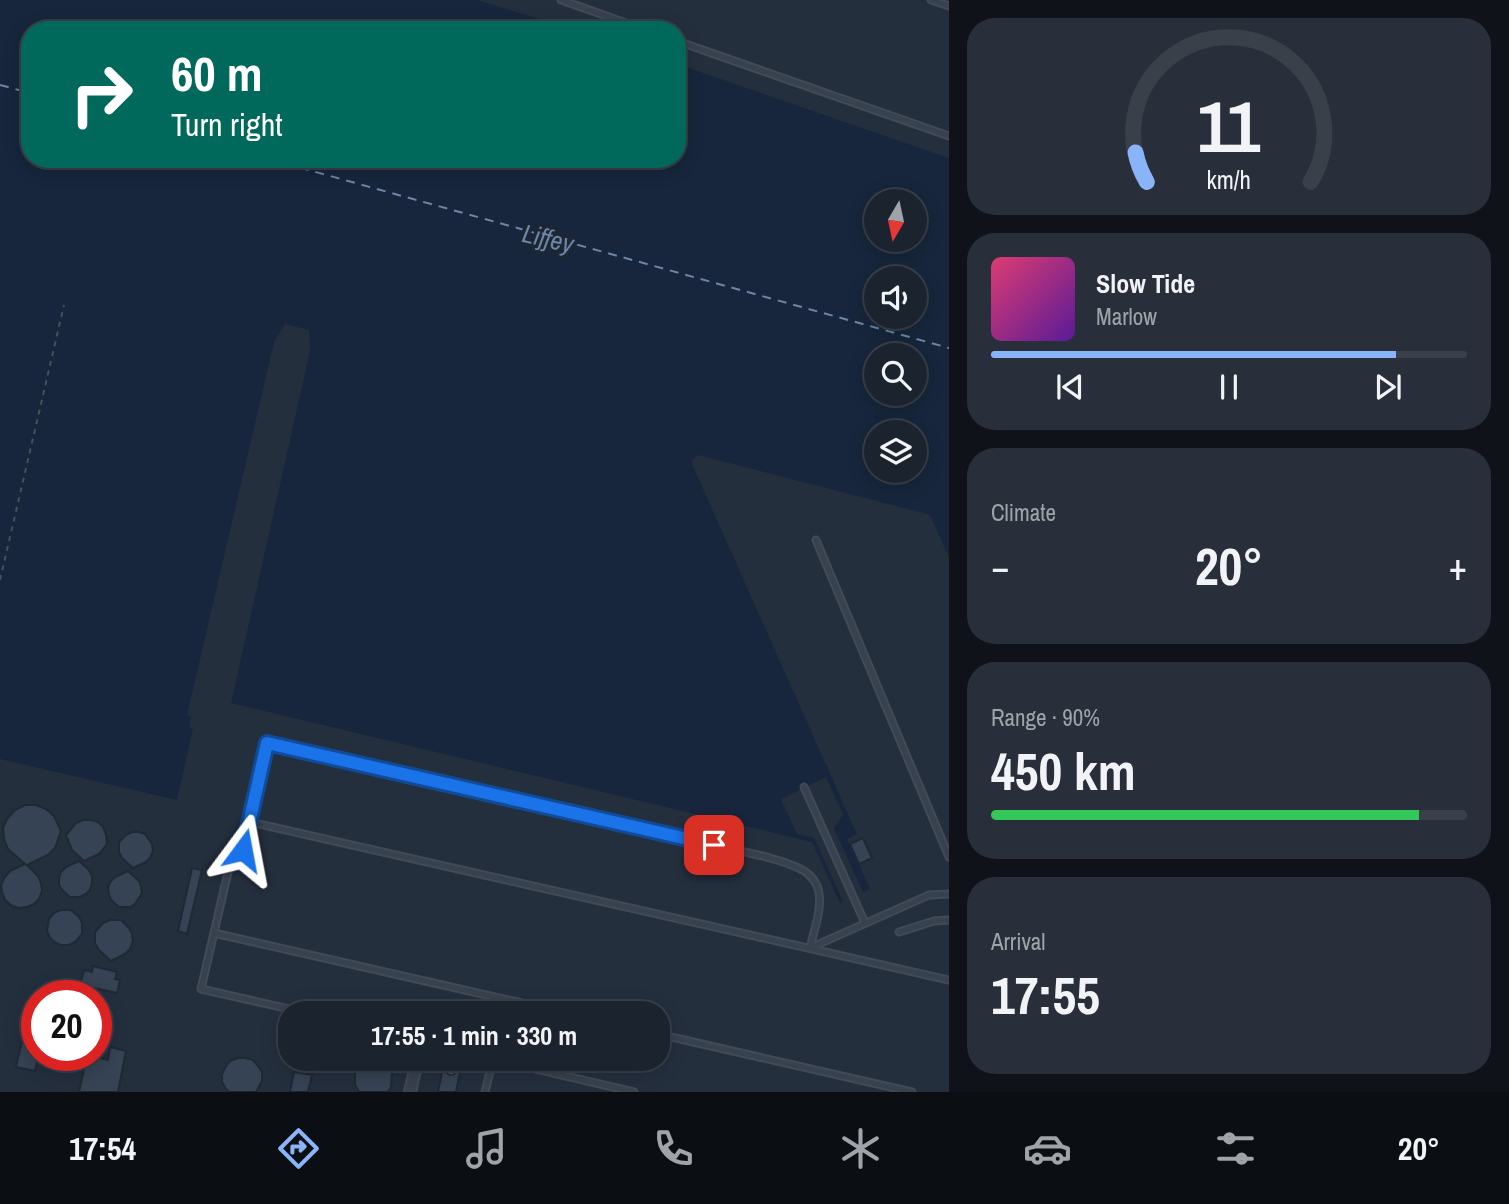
<!DOCTYPE html>
<meta charset="utf-8">
<style>
body{margin:0;font-family:"Archivo Narrow",sans-serif;background:#282f3a;color:#f1f3f6;height:100vh;display:flex;flex-direction:column;font-size:26px;white-space:nowrap}
*{box-sizing:border-box;margin:0}
p{font-size:23px;color:#a0a4aa}
.icon{flex:none;width:38px;height:38px;fill:none;stroke:currentColor;stroke-width:2;stroke-linecap:round;stroke-linejoin:round}
.map{position:relative;flex:1;overflow:hidden}
.drawer{display:flex;flex-direction:column;gap:18px;padding:18px;background:#0f1319;width:560px}
.drawer>*{flex:none}
.guide{position:absolute;left:21px;top:21px;width:665px;height:147px;border-radius:28px;box-shadow:0 4px 18px #0003,0 0 0 2px #39404a;background:#00695c;color:#fff;overflow:hidden}
.needle{width:46px;rotate:189deg}
.controls{position:absolute;left:864px;top:189px;display:grid;gap:14px}
.controls a{display:grid;place-items:center;width:63px;height:63px;border-radius:50%;background:#1b232e;box-shadow:0 4px 18px #0003,0 0 0 2px #39404a;font-size:35px}
.speed{position:absolute;left:21px;top:980px;display:flex;gap:14px;font-size:35px;font-weight:700;text-align:center}
.speed>*{display:grid;place-content:center;width:91px;height:91px;border-radius:50%;background:#1b232e;box-shadow:0 4px 18px #0003,0 0 0 2px #39404a;line-height:1}
.speed .limit{border:10px solid #d22;background:#fff;color:#111}
.pin{position:absolute;display:grid;place-items:center;width:60px;height:60px;color:#fff;margin:-30px;border-radius:14px;box-shadow:0 4px 10px #0006}
.me{position:absolute;width:77px;margin:-38px;rotate:13deg;stroke-linejoin:round;filter:drop-shadow(0 0 5px #0008)}
.turn{display:flex;align-items:center;gap:24px;height:147px;padding:0 35px;font-size:32px}
.turn .icon{width:91px;height:91px;stroke-width:2.5}
.turn b{display:block;font-size:49px;line-height:60px}
.big{font-size:52px;font-weight:700;line-height:1.1}
.drawer .card{flex:1;display:flex;flex-direction:column;justify-content:center;gap:10px;min-width:0;padding:0 24px;border-radius:28px;background:#282f3a}
.drawer .dial{align-items:center;gap:0}
.dial svg{height:182px;overflow:visible;fill:none;stroke:#39404a;stroke-width:7;stroke-linecap:round;text-anchor:middle}
.dial text{fill:#f1f3f6;stroke:none}
.song{display:flex;align-items:center;gap:21px}
.cover{width:84px;height:84px;border-radius:10px;background:linear-gradient(135deg,hsl(340 70% 55%),hsl(270 70% 35%))}
.played{height:7px;border-radius:4px;background:linear-gradient(90deg,#8ab4f8 85%,#39404a 85%)}
.keys{display:flex;justify-content:space-around;direction:ltr}
.heat{display:flex;justify-content:space-between;align-items:center;font-size:38px;direction:ltr}
.charge{height:10px;border-radius:5px;background:linear-gradient(90deg,#34c759 90%,#39404a 0)}
.trip{position:absolute;left:278px;top:1001px;width:392px;height:70px;border-radius:28px;background:#1b232e;box-shadow:0 4px 18px #0003,0 0 0 2px #39404a;font-weight:700;line-height:70px;text-align:center}
.menu{display:flex;height:112px;justify-content:space-around;align-items:center;background:#0b0e12;color:#a0a4aa}
.menu .icon{width:49px;height:49px}
.menu .on{color:#8ab4f8}
.menu b{font-size:32px;color:#f1f3f6}
main{display:flex;flex:1;min-height:0}
.map>svg:first-child{display:block}
.water{fill:#17263c;fill-rule:evenodd}
.lines{fill:none;stroke-linecap:round;stroke-linejoin:round}
.ferry{stroke:#6d86a8;stroke-width:2;stroke-dasharray:9 7;stroke-linecap:butt}
.building{fill:#364354;stroke:#1f2835;stroke-width:2}
.lane-casing{stroke:#414a57;stroke-width:9}
.street-casing{stroke:#414a57;stroke-width:14}
.path{stroke:#3f5557;stroke-width:2;stroke-dasharray:5 5;stroke-linecap:butt}
.lane{stroke:#38414e;stroke-width:5}
.street{stroke:#38414e;stroke-width:10}
.route-casing{stroke:#114b97;stroke-width:18}
.route{stroke:#1a73e8;stroke-width:12}
.labels{text-anchor:middle;dominant-baseline:central;stroke-width:7;stroke-linejoin:round;paint-order:stroke}
.water-label{font-size:26px;font-style:italic;fill:#6d86a8;stroke:#1d2633}
</style>
<main>
<div class="map">
<svg width="949" height="1092" viewBox="0 0 949 1092">
<rect width="100%" height="100%" fill="#242f3e"/>
<path class="water" d="M 0,0 L 477,0 L 576,30 L 30,30 L 30,159 L 677,159 L 677,64 L 949,158 L 949,558 L 931,517 L 927,514 L 698,455 L 693,459 L 692,464 L 857,834 L 847,839 L 870,889 L 863,892 L 834,829 L 843,814 L 826,777 L 781,799 L 797,834 L 814,838 L 843,901 L 840,903 L 812,842 L 231,703 L 310,351 L 309,330 L 285,324 L 274,342 L 187,715 L 191,716 L 189,727 L 193,729 L 177,800 L 0,759 ZM 877,201 L 915,201 L 915,240 L 877,240 ZM 877,278 L 915,278 L 915,317 L 877,317 ZM 877,355 L 915,355 L 915,394 L 877,394 ZM 877,432 L 915,432 L 915,471 L 877,471 Z"/>
<g class="lines">
<g class="ferry">
<path d="M 0,85 L 30,93"/>
<path d="M 269,159 L 949,348"/>
</g>
</g>
<g class="building">
<path d="M 25,805 L 36,805 L 46,809 L 54,816 L 61,831 L 55,848 L 48,855 L 27,865 L 38,876 L 41,883 L 42,891 L 39,899 L 34,904 L 27,907 L 19,908 L 12,906 L 5,900 L 2,892 L 1,885 L 4,878 L 10,871 L 25,864 L 8,849 L 4,839 L 3,828 L 7,819 L 15,810 Z"/>
<path d="M 83,820 L 91,820 L 98,822 L 103,827 L 106,834 L 107,844 L 99,854 L 84,861 L 72,850 L 66,835 L 76,823 Z"/>
<path d="M 132,832 L 139,832 L 145,834 L 152,844 L 153,851 L 150,858 L 146,862 L 133,868 L 122,858 L 119,852 L 119,842 L 126,835 Z"/>
<path d="M 863,838 L 872,858 L 859,864 L 850,844 Z"/>
<path d="M 79,861 L 89,870 L 92,876 L 92,883 L 90,890 L 86,894 L 80,897 L 70,897 L 62,890 L 59,884 L 59,878 L 61,872 L 66,867 Z"/>
<path d="M 192,868 L 202,870 L 187,934 L 178,931 Z"/>
<path d="M 128,871 L 139,881 L 141,886 L 142,893 L 135,904 L 130,907 L 119,907 L 111,900 L 109,894 L 108,888 L 110,882 L 115,877 Z"/>
<path d="M 60,910 L 71,910 L 79,917 L 82,923 L 82,934 L 75,942 L 69,945 L 61,945 L 56,943 L 50,938 L 47,931 L 49,919 L 54,913 Z"/>
<path d="M 110,920 L 121,920 L 129,928 L 132,934 L 133,941 L 130,949 L 125,954 L 111,961 L 99,950 L 95,943 L 95,932 L 103,923 Z"/>
<path d="M 93,966 L 117,972 L 115,979 L 120,980 L 117,993 L 80,985 L 84,970 L 92,972 Z"/>
<path d="M 23,1037 L 37,1040 L 37,1055 L 39,1055 L 35,1071 L 16,1067 Z"/>
<path d="M 110,1047 L 126,1051 L 118,1092 L 79,1092 L 87,1055 L 108,1060 Z"/>
<path d="M 238,1058 L 245,1058 L 253,1060 L 258,1066 L 262,1072 L 262,1081 L 256,1092 L 229,1092 L 226,1089 L 222,1082 L 222,1074 L 225,1068 L 230,1061 Z"/>
<path d="M 375,1060 L 386,1064 L 390,1069 L 392,1074 L 391,1087 L 388,1092 L 359,1092 L 355,1085 L 355,1073 L 363,1063 Z"/>
<path d="M 443,1068 L 446,1069 L 447,1073 L 450,1075 L 454,1074 L 456,1071 L 460,1072 L 456,1092 L 438,1092 Z"/>
<path d="M 294,1072 L 312,1075 L 308,1092 L 290,1092 Z"/>
</g>
<g class="lines">
<defs>
<g id="lane">
<path d="M 561,0 L 646,30"/>
<path d="M 931,0 L 949,6"/>
<path d="M 677,41 L 949,136"/>
<path d="M 816,540 L 949,857"/>
<path d="M 804,787 L 865,923"/>
<path d="M 250,822 L 949,980"/>
<path d="M 899,932 L 934,921 L 949,920"/>
<path d="M 214,933 L 566,1013"/>
<path d="M 810,948 L 929,895 L 949,894"/>
<path d="M 307,1013 L 201,989 L 228,872 L 243,850 L 267,743 L 767,857 C 776,860 785,862 794,866 C 834,881 817,917 810,948"/>
<path d="M 658,1034 L 912,1092"/>
<path d="M 492,1059 L 634,1092"/>
<path d="M 451,1070 L 454,1059"/>
<path d="M 485,1092 L 493,1059"/>
</g>
<path id="street" d="M 410,1092 L 417,1061"/>
</defs>
<use href="#lane" class="lane-casing"/>
<use href="#street" class="street-casing"/>
<path class="path" d="M 0,580 L 64,305"/>
<use href="#lane" class="lane"/>
<use href="#street" class="street"/>
</g>
<g class="lines">
<defs>
<path id="route" d="M 243,850 L 267,743 L 714,845"/>
</defs>
<use href="#route" class="route-casing"/>
<use href="#route" class="route"/>
</g>
<g class="labels">
<g class="water-label">
<text transform="translate(548 238) rotate(13)">Liffey</text>
</g>
</g>
</svg>
<div class="controls">
<a><svg class="needle" viewBox="-14 -14 28 28"><path d="M0-13l5 13h-10z" fill="#e53935"/><path d="M0 13l5-13h-10z" fill="#a0a4aa"/></svg></a>
<a><svg class="icon" aria-label="sound" viewBox="0 0 24 24"><path d="M4 9h4l5-4v14l-5-4H4zM17 9q2 3 0 6"/></svg></a>
<a><svg class="icon" aria-label="search" viewBox="0 0 24 24"><circle cx="10" cy="10" r="6"/><path d="M15 15l6 6"/></svg></a>
<a><svg class="icon" aria-label="layers" viewBox="0 0 24 24"><path d="M12 4l9 5-9 5-9-5zM3 14l9 5 9-5"/></svg></a>
</div>
<div class="speed"><div class="limit">20</div></div>
<div class="pin" style="left:714px;top:845px;background:#d93025"><svg class="icon" aria-label="arrive" viewBox="0 0 24 24"><path d="M6 21V4h12l-3 4 3 4H6"/></svg></div>
<svg class="me" style="left:243px;top:850px" viewBox="-20 -20 40 40"><path d="M0-17L14 15 0 8-14 15z" fill="#1a73e8" stroke="#fff" stroke-width="4"/></svg>
<div class="trip">17:55 · 1 min · 330 m</div>
<div class="guide">
<div class="turn"><svg class="icon" aria-label="right" viewBox="0 0 24 24"><path d="M7 20v-9h11M14 6l5 5-5 5"/></svg><div><b>60 m</b>Turn right</div></div>
</div>
</div>
<section class="drawer">
<div class="card dial"><svg viewBox="0 0 100 80">
<path d="M14 69A42 42 0 1 1 86 69"/>
<path d="M14 69A42 42 0 0 1 9 56" stroke="#8ab4f8"/>
<text x="50" y="56" font-size="32" font-weight="700">11</text>
<text x="50" y="72" font-size="11">km/h</text>
</svg></div>
<div class="card">
<div class="song"><i class="cover"></i><div><b>Slow Tide</b><p>Marlow</p></div></div>
<div class="played"></div>
<div class="keys"><svg class="icon" aria-label="previous" viewBox="0 0 24 24"><path d="M18 5L8 12l10 7zM5 5v14"/></svg><svg class="icon" aria-label="pause" viewBox="0 0 24 24"><path d="M8 5v14M16 5v14"/></svg><svg class="icon" aria-label="next" viewBox="0 0 24 24"><path d="M6 5l10 7-10 7zM19 5v14"/></svg></div>
</div>
<div class="card"><p>Climate</p>
<div class="heat"><a>−</a><b class="big">20°</b><a>+</a></div>
</div>
<div class="card"><p>Range · 90%</p><b class="big">450 km</b><div class="charge"></div></div>
<div class="card"><p>Arrival</p><b class="big">17:55</b></div>
</section>
</main>
<nav class="menu">
<b>17:54</b>
<svg class="icon on" aria-label="directions" viewBox="0 0 24 24"><path d="M12 3l9 9-9 9-9-9zM9 14v-3h6M13 9l2 2-2 2"/></svg>
<svg class="icon" aria-label="music" viewBox="0 0 24 24"><path d="M9 18V5l10-2v13"/><circle cx="6" cy="18" r="3"/><circle cx="16" cy="16" r="3"/></svg>
<svg class="icon" aria-label="phone" viewBox="0 0 24 24"><path d="M5 4h4l2 5-3 2q2 4 5 5l2-3 5 2v4C11 20 4 13 5 4z"/></svg>
<svg class="icon" aria-label="climate" viewBox="0 0 24 24"><path d="M12 3v18M4 7l16 10M4 17L20 7"/></svg>
<svg class="icon" aria-label="car" viewBox="0 0 24 24"><path d="M5 17H2v-5l4-1 3-4h7l3 4 3 1v5h-3M9 17h6M6 11h13"/><circle cx="7" cy="17" r="2"/><circle cx="17" cy="17" r="2"/></svg>
<svg class="icon" aria-label="filters" viewBox="0 0 24 24"><path d="M4 7h16M4 17h16"/><circle cx="9" cy="7" r="2"/><circle cx="15" cy="17" r="2"/></svg>
<b>20°</b>
</nav>
